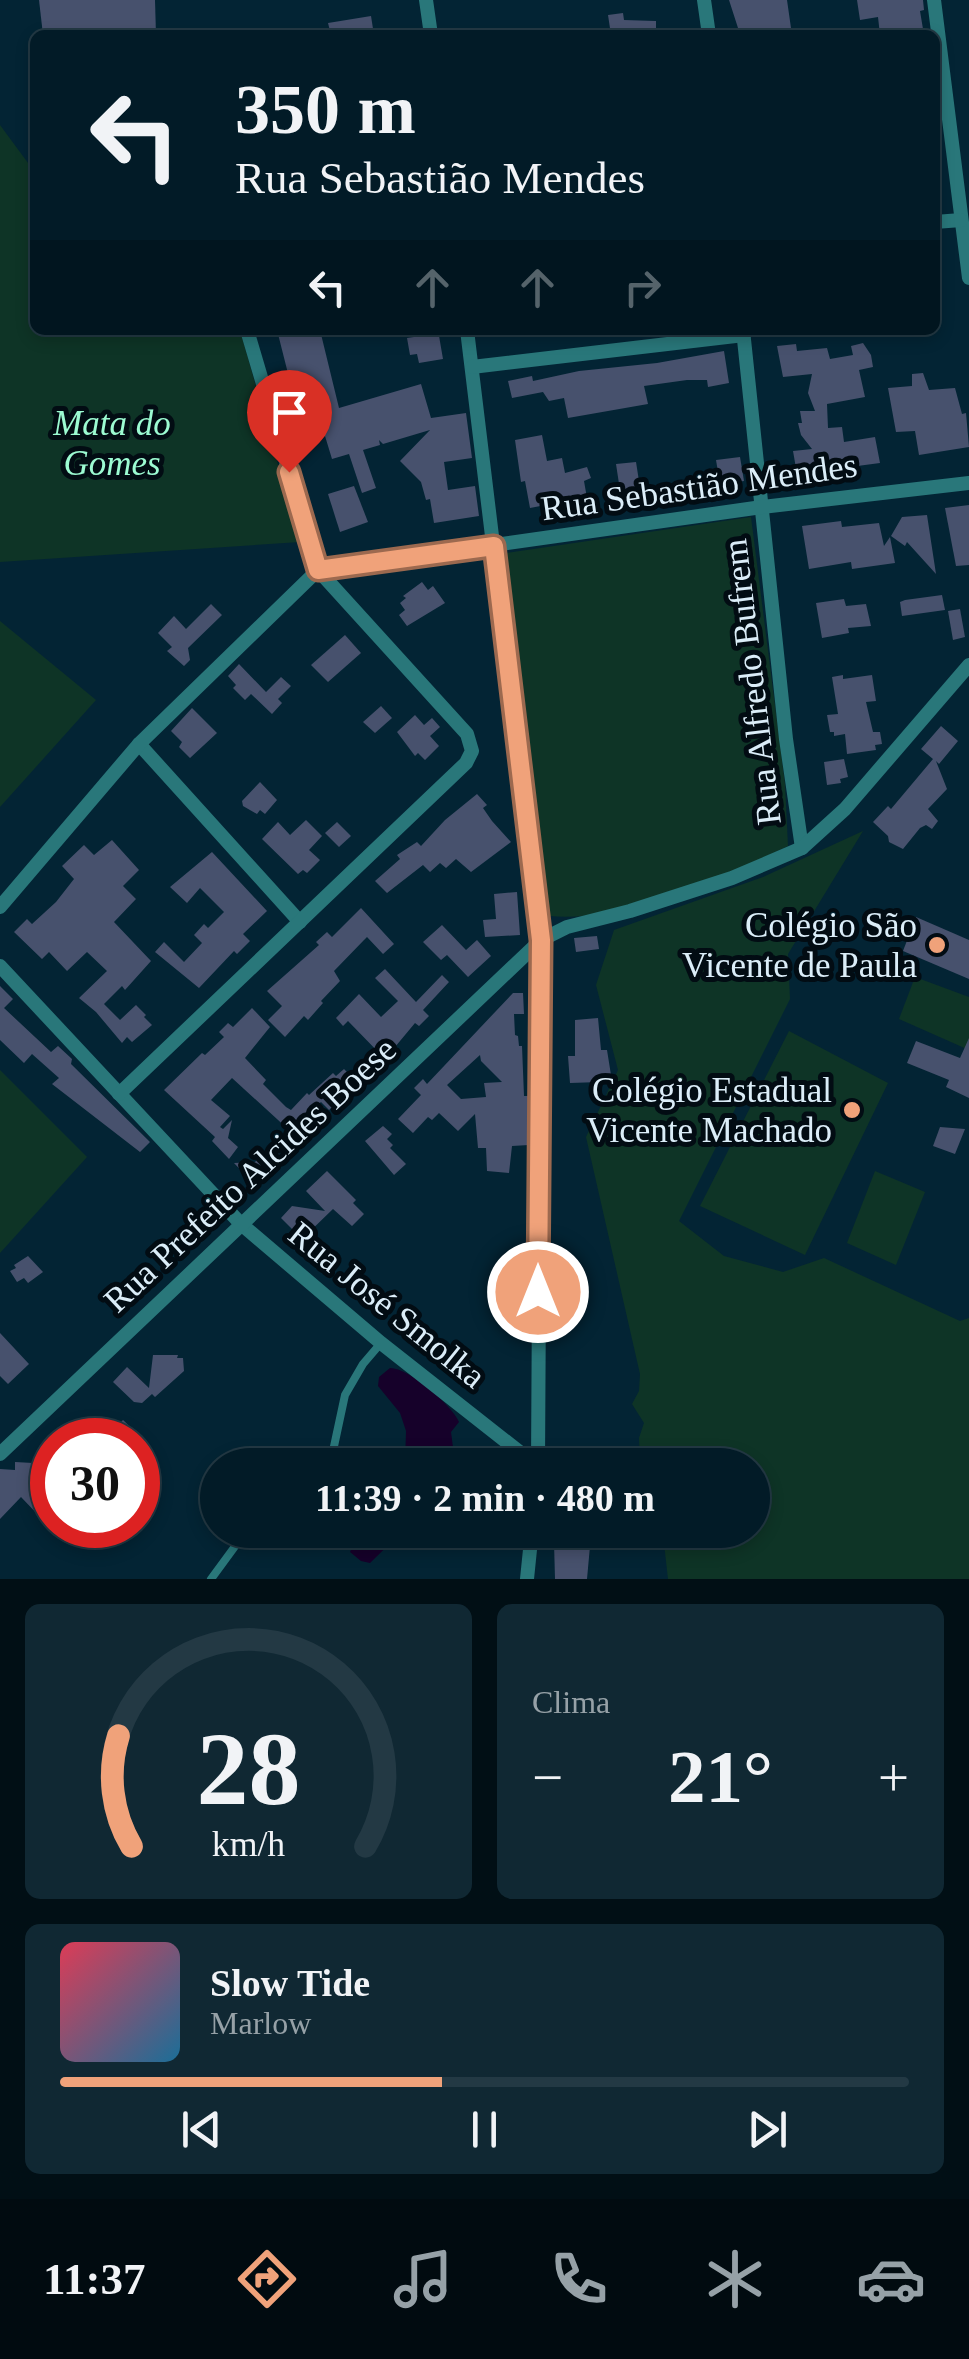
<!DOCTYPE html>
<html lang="pt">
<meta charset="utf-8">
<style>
body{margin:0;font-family:"Times New Roman",serif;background:#102833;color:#f1f3f6;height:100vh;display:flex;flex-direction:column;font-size:38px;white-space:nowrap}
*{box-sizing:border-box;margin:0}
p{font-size:32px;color:#96a1a7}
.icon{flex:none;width:55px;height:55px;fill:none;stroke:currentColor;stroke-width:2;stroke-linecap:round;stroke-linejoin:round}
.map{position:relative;height:1579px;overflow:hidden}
.drawer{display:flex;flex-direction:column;gap:25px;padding:25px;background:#010f15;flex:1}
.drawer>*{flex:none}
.top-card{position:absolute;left:30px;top:30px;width:910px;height:305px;border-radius:15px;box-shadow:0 5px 15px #0003,0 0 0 2px #233944;background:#021b27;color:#f1f3f6;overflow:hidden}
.speed{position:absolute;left:30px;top:1418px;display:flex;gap:20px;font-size:50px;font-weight:700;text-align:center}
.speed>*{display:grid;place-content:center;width:130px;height:130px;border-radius:50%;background:#021b27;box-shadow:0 5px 15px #0003,0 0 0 2px #233944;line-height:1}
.speed .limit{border:15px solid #d22;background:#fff;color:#111}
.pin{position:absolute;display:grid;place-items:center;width:85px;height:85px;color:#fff;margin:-102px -42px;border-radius:50% 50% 50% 0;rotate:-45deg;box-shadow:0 0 10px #0007}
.pin .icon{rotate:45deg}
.me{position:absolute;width:110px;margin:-55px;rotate:0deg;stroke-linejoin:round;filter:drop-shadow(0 0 8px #0008)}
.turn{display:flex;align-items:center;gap:35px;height:210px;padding:0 40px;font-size:45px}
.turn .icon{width:130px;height:130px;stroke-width:2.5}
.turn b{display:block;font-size:70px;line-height:85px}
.lanes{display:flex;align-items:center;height:95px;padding:0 40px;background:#0003;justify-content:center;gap:50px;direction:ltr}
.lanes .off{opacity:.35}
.big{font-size:75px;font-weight:600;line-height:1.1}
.drawer .tile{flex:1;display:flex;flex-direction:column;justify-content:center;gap:15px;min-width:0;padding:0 35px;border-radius:15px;background:#102833}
.drawer .dial{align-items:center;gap:0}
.dial svg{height:260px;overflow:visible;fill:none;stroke:#233944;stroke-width:7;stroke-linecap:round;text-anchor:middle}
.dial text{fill:#f1f3f6;stroke:none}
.song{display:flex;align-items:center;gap:30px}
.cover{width:120px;height:120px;border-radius:15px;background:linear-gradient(135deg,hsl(350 70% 55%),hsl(200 70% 35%))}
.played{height:10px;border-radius:5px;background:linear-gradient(90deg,#f0a27a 45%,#233944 45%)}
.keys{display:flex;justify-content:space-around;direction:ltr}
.heat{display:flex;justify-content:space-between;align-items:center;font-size:55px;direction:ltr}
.drawer .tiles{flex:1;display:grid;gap:25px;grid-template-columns:1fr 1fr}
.tile:last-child{grid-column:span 2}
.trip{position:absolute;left:200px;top:1448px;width:570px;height:100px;border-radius:50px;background:#021b27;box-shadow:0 5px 15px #0003,0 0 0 2px #233944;font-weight:600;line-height:100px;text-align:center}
.tabs{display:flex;height:160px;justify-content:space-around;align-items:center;background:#010b10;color:#96a1a7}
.tabs .icon{width:70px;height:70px}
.tabs .current{color:#f0a27a}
.tabs b{font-size:45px;color:#f1f3f6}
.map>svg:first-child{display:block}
.green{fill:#0e3426}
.water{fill:#16012a}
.building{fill:#47516d;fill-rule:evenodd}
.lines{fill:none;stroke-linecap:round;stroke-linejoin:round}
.lane{stroke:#29777a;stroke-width:8}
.street{stroke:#29777a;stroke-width:14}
.route-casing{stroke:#9c694f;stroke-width:25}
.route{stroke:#f0a27a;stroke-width:18}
.poi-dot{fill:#f0a27a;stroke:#020c13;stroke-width:4}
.labels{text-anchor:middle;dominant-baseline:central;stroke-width:10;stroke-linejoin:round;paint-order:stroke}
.park-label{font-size:35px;font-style:italic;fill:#9cfbd2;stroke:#020c13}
.street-label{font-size:35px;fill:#dbedf8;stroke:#020c13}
.poi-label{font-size:35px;fill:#dbedf8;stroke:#020c13;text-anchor:end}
</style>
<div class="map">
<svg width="969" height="1579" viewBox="0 0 969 1579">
<rect width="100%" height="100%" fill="#032434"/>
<g class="green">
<path d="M 0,125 L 31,167 L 35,165 L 35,330 L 240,330 L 300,542 L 0,562 Z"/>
<path d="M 751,517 L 785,784 L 788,846 C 724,877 621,923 550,916 L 511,624 L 506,553 Z"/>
<path d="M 0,621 L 96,700 L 0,807 Z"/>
<path d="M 863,831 L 788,954 L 790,999 L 679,1221 L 724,1256 L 783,1272 L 824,1258 L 960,1321 L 969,1318 L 969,1579 L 668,1579 L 663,1534 L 645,1530 L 752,1530 L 752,1465 L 640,1465 L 639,1438 L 644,1423 L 632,1404 L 639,1391 L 640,1374 L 586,1137 L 618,1070 L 596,985 L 614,930 L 763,877 Z"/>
<path d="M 915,977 L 969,997 L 969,1050 L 899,1019 Z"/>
<path d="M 789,1031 L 888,1083 L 805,1255 L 700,1206 Z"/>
<path d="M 0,1070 L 87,1157 L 0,1253 Z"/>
<path d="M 875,1171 L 925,1192 L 896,1265 L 847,1243 Z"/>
</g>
<g class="water">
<path d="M 390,1368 C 409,1368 452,1405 459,1422 L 451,1432 L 454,1455 L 452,1465 L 405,1465 L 406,1431 L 400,1413 L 378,1386 L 379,1377 Z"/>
<path d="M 365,1530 L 404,1530 L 370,1563 L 361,1561 L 350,1552 L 356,1538 L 361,1537 Z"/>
</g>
<g class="building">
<path d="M 39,0 L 155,0 L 156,35 L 43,35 Z"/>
<path d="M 729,0 L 787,0 L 792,35 L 763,35 L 761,28 L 738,28 Z"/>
<path d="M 857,0 L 923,0 L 924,10 L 920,11 L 924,35 L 880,35 L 878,17 L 860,20 Z"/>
<path d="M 623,13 L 624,20 L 656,21 L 656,35 L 611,35 L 608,15 Z"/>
<path d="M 371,16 L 374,35 L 331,35 L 328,23 Z"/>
<path d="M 277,330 L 320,330 L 339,408 L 421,384 L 431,418 L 466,413 L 472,458 L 444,462 L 448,490 L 475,486 L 479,516 L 434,523 L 430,499 L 426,500 L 421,482 L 400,461 L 430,430 L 383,444 L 379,440 L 380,445 L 363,450 L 376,488 L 362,493 L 349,454 L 332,459 L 318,413 L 299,417 Z"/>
<path d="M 413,330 L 438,330 L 443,359 L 419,363 L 417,354 L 410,355 L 407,338 L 414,337 Z"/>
<path d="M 863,343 L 871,355 L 873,367 L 859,370 L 865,397 L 827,404 L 828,428 L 842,427 L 844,442 L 875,437 L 880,463 L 797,474 L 793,451 L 812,449 L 801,435 L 798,423 L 802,423 L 800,411 L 815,411 L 808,393 L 812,374 L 783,377 L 777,346 L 796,344 L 797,351 L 827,348 L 830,359 L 853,355 L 851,346 Z"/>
<path d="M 724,351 L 729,383 L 708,387 L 707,380 L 687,380 L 644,386 L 648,404 L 568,418 L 564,398 L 549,401 L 543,392 L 512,398 L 508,381 L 532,376 L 533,381 L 579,371 L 657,363 Z"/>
<path d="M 923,373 L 929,390 L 955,388 L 962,414 L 966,413 L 969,447 L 919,455 L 915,431 L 896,432 L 888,388 L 912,386 L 912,374 Z"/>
<path d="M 542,435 L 547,461 L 562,458 L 565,473 L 587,467 L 591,478 L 584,481 L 588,504 L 573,507 L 572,500 L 530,508 L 525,481 L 521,482 L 515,440 Z"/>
<path d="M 740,457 L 744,481 L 720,484 L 716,460 Z"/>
<path d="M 636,462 L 641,494 L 621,497 L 616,464 Z"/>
<path d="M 354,486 L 368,522 L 340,532 L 328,494 Z"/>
<path d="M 969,505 L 969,565 L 956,566 L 945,508 Z"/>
<path d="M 927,515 L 936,574 L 907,542 L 905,546 L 891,536 L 902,517 Z"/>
<path d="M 841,521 L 842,527 L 879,523 L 884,546 L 890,537 L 895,563 L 852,569 L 851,562 L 809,569 L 802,526 Z"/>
<path d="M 422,582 L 428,590 L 433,586 L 445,603 L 407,626 L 399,615 L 405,610 L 400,603 L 406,598 L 403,596 Z"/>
<path d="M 942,595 L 945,610 L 902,616 L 900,602 L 905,600 Z"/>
<path d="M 844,599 L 846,606 L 866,604 L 871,626 L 848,628 L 849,633 L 822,638 L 816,603 Z"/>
<path d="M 211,604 L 222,615 L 188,648 L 190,660 L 184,666 L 167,651 L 172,647 L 158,633 L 174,616 L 186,629 Z"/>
<path d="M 960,609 L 965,637 L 953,640 L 948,611 Z"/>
<path d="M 345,635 L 361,653 L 328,682 L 311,665 Z"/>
<path d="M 239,664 L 266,692 L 281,677 L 291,686 L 278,699 L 282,703 L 272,714 L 251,694 L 245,700 L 233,688 L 236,685 L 228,676 Z"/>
<path d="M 843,675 L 843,679 L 872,675 L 876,701 L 866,702 L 873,732 L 880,732 L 882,744 L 875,745 L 876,750 L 847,754 L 845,734 L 834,736 L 834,732 L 830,732 L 827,715 L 838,714 L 832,677 Z"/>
<path d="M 381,706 L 392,718 L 375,733 L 363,722 Z"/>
<path d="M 192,708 L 217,733 L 190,758 L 179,747 L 182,742 L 171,731 Z"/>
<path d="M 415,715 L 424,725 L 432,718 L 440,727 L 430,736 L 439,746 L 425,760 L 418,753 L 415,756 L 397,732 Z"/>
<path d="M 941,726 L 958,741 L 939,764 L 936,761 L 947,789 L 928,809 L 938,821 L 932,829 L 926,825 L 920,828 L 903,849 L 889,842 L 888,836 L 873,822 L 888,806 L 891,809 L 933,759 L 921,749 Z"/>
<path d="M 844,759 L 848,777 L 840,779 L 841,783 L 827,785 L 824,762 Z"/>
<path d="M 260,782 L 277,800 L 265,814 L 260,810 L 257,814 L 243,806 L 242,801 Z"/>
<path d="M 477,794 L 487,805 L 483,808 L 492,821 L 511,842 L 471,872 L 456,859 L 446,868 L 440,863 L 430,872 L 423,865 L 387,893 L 375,881 L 400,859 L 397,855 L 417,842 L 421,846 L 445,820 Z"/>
<path d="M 306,820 L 322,836 L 309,850 L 320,860 L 307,873 L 303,870 L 298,874 L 262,839 L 278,822 L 290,835 Z"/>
<path d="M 337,822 L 351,836 L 339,847 L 325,833 Z"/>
<path d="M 112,840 L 139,870 L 123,886 L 136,899 L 114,922 L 151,961 L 125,990 L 122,986 L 104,1004 L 120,1020 L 136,1005 L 146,1015 L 144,1017 L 152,1025 L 132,1042 L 127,1037 L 122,1043 L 96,1012 L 79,998 L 107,971 L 87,952 L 67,971 L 49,952 L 42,959 L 14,932 L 27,919 L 32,924 L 56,902 L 74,879 L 62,866 L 84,845 L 94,855 Z"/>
<path d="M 212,852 L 267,911 L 243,934 L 250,941 L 237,954 L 234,951 L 199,988 L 155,952 L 164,942 L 184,962 L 202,943 L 194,935 L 204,924 L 208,928 L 224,912 L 200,888 L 187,903 L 170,887 Z"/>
<path d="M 517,892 L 520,935 L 485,937 L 483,920 L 496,919 L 494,894 Z"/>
<path d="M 361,908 L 394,944 L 383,954 L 367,937 L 364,940 L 334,971 L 340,981 L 321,1001 L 323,1003 L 308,1020 L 304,1016 L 285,1037 L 268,1020 L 282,1006 L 267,991 L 319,945 L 316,942 L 327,932 L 332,937 Z"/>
<path d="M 916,917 L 969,940 L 969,979 L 903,951 Z"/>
<path d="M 442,925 L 466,950 L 477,940 L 491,956 L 468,977 L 447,955 L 441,960 L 423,942 Z"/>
<path d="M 597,936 L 599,949 L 576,952 L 574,938 Z"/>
<path d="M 385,969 L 416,1002 L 442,975 L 449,982 L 423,1010 L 429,1016 L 419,1026 L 415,1023 L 385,1059 L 348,1021 L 343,1026 L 336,1018 L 359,994 L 381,1017 L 398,1001 L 375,978 Z"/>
<path d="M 0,986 L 13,999 L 4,1008 L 51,1052 L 58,1046 L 72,1059 L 71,1064 L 150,1142 L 140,1152 L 52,1084 L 59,1078 L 32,1054 L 24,1063 L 0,1040 Z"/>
<path d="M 513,993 L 523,993 L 524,1014 L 514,1014 L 515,1035 L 518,1036 L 519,1046 L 522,1046 L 524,1096 L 529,1096 L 529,1145 L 512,1146 L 509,1173 L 487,1171 L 486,1148 L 478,1148 L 475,1114 L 458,1131 L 439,1113 L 432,1120 L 428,1117 L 413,1133 L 398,1119 L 421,1095 L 414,1088 L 423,1079 L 427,1084 ZM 480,1055 L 481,1061 L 502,1082 L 484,1083 L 486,1097 L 461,1099 L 447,1085 Z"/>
<path d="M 252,1008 L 270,1027 L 245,1058 L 266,1080 L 263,1084 L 286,1107 L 291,1110 L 307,1093 L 309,1095 L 333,1073 L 336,1076 L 344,1069 L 358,1083 L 329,1110 L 321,1102 L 301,1120 L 312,1131 L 301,1141 L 232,1078 L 211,1100 L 230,1116 L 220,1127 L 223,1129 L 232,1120 L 228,1138 L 238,1147 L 229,1159 L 212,1141 L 215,1137 L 164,1090 L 202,1053 L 205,1055 L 224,1037 L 219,1032 L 228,1023 L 233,1027 Z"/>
<path d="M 598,1018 L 601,1050 L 607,1050 L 611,1075 L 599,1076 L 600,1082 L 570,1083 L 568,1056 L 575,1056 L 575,1020 Z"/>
<path d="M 969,1038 L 969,1098 L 946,1087 L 949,1080 L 907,1063 L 916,1041 L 960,1058 Z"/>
<path d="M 383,1126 L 392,1134 L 387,1139 L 393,1145 L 390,1148 L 406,1164 L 394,1175 L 365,1141 Z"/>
<path d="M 940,1127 L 965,1129 L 955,1154 L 933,1146 Z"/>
<path d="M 270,1146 L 281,1156 L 254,1184 L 234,1163 L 255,1162 Z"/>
<path d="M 327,1171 L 356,1200 L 353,1203 L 364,1214 L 352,1226 L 333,1209 L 302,1239 L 281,1218 L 292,1206 L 325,1211 L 306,1191 Z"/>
<path d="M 28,1256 L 43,1272 L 28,1283 L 24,1278 L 17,1282 L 10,1271 L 16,1268 L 14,1265 Z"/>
<path d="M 0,1333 L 29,1364 L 8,1384 L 0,1376 Z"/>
<path d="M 153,1355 L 178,1355 L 177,1358 L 183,1358 L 184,1371 L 155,1397 L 152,1394 L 142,1403 L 134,1402 L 113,1382 L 127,1367 L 149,1388 Z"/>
<path d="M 81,1418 L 103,1440 L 52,1440 L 52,1521 L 46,1515 L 42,1519 L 21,1497 L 0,1519 L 0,1469 L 15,1470 L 15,1462 L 51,1464 L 38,1451 L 68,1422 L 72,1426 Z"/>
<path d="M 123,1420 L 144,1440 L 104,1440 Z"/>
<path d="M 554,1542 L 590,1546 L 587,1579 L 555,1579 Z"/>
</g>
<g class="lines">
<g class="lane">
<path d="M 330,1465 L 345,1395 L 363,1364 L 381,1343"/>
<path d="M 211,1579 L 247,1530"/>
</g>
<g class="street">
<path d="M 426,0 L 431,35"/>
<path d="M 704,0 L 709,35"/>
<path d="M 934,0 L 969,278"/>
<path d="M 935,222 L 961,220"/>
<path d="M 467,330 L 541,940 L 538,1465"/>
<path d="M 743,330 L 786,739 L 802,848"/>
<path d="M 472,367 L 744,335"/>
<path d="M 139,744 L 300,922"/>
<path d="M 0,907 L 139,744 L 318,570 L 762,507 L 969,483"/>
<path d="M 0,966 L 241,1224 L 381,1343 L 536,1465"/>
<path d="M 119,1094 L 466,763 L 472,751 L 467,734 L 318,570 L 247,330"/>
<path d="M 0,1454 L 541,940 L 567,927 L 630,911 L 732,878 L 802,848 L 845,809 L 969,665"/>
<path d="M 527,1579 L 532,1530"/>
</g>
</g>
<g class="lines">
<defs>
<path id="route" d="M 289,472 L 318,570 L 494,546 L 541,940 L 538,1292"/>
</defs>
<use href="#route" class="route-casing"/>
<use href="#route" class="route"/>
</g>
<g class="poi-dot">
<circle cx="937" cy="945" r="10"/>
<circle cx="852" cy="1110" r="10"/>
</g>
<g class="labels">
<g class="park-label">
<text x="112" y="423">Mata do<tspan x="112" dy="40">Gomes</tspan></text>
</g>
<g class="street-label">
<text transform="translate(699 487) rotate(-8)">Rua Sebastião Mendes</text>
<text transform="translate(752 682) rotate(-97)">Rua Alfredo Bufrem</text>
<text transform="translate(250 1175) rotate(-43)">Rua Prefeito Alcides Boese</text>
<text transform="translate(387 1305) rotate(39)">Rua José Smolka</text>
</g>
<g class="poi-label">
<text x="917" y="925">Colégio São<tspan x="917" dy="40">Vicente de Paula</tspan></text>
<text x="832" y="1090">Colégio Estadual<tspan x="832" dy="40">Vicente Machado</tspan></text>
</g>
</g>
</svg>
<div class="speed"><div class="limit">30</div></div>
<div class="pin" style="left:289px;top:472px;background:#d93025"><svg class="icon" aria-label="arrive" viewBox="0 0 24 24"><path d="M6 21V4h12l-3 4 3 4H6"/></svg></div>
<svg class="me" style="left:538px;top:1292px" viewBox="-20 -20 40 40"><circle r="17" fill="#f0a27a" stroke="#fff" stroke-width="3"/><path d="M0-11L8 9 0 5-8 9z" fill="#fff"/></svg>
<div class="trip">11:39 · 2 min · 480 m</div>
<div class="top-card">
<div class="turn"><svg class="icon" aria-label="left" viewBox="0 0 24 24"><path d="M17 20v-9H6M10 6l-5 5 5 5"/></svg><div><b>350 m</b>Rua Sebastião Mendes</div></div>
<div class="lanes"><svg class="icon" aria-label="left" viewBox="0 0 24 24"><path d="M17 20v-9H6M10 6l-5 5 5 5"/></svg><svg class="icon off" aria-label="ahead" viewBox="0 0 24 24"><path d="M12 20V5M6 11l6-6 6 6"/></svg><svg class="icon off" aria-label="ahead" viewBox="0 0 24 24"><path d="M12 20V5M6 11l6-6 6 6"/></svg><svg class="icon off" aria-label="right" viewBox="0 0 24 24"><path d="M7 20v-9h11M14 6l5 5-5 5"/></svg></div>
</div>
</div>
<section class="drawer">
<div class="tiles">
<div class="tile dial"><svg viewBox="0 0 100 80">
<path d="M14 69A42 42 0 1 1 86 69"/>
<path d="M14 69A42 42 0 0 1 10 35" stroke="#f0a27a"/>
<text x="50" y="56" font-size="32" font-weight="700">28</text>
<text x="50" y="72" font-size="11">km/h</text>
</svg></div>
<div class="tile"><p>Clima</p>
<div class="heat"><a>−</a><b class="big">21°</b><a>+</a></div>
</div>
<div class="tile">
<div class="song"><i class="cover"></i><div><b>Slow Tide</b><p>Marlow</p></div></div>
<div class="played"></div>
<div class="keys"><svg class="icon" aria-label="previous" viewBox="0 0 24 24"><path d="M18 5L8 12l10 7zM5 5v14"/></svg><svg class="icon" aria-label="pause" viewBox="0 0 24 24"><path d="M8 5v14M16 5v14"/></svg><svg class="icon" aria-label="next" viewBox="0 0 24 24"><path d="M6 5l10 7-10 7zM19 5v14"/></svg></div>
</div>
</div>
</section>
<nav class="tabs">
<b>11:37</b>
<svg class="icon current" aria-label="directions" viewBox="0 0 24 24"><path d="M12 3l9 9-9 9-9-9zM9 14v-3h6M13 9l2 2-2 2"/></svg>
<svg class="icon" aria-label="music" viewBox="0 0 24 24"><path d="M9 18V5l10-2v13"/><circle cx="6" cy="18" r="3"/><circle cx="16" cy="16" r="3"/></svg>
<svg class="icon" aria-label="phone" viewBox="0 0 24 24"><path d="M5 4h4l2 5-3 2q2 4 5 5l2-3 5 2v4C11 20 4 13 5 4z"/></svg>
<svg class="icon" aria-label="climate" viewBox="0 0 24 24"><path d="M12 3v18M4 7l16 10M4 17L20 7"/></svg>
<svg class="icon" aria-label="car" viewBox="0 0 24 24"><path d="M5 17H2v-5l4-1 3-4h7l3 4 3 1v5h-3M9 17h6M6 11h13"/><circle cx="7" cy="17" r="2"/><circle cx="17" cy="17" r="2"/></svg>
</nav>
